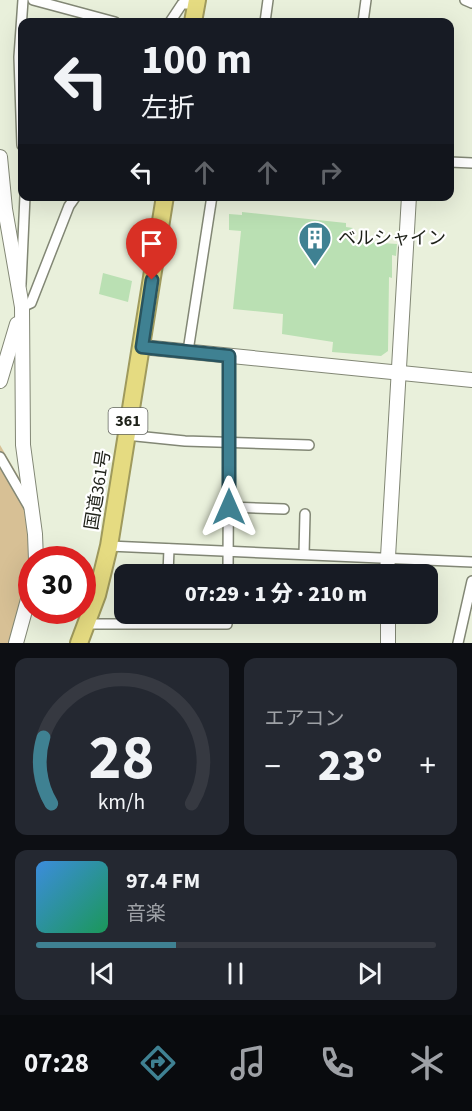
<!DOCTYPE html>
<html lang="ja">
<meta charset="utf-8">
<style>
body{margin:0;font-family:"Source Sans 3","Noto Sans JP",sans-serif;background:#242831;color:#f1f3f6;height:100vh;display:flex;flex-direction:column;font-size:22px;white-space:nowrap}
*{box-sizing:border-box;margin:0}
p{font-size:20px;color:#9ea1a6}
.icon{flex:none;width:33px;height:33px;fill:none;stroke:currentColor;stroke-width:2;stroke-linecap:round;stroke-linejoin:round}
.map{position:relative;height:643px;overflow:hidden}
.details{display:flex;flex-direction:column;gap:15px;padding:15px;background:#0d0f14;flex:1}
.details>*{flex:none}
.top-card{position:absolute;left:18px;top:18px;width:436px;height:183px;border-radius:12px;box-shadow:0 6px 24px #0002;background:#171b24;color:#f1f3f6;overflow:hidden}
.speed{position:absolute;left:18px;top:546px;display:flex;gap:12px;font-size:30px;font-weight:700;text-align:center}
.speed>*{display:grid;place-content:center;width:78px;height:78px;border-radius:50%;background:#171b24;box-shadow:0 6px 24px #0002;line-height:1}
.speed .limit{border:9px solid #d22;background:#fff;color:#111}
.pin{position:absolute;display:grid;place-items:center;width:51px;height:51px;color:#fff;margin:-62px -26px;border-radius:50% 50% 50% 0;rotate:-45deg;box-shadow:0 0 6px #0007}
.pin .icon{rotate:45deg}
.me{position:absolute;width:66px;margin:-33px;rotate:0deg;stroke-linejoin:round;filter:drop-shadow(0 0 4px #0008)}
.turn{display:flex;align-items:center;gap:21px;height:126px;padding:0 24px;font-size:27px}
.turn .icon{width:78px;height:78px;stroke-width:2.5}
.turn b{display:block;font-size:42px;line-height:51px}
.lanes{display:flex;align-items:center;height:57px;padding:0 24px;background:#0003;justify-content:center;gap:30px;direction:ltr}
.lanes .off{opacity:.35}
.big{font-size:45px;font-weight:800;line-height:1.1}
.details .card{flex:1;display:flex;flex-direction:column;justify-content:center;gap:9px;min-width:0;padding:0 21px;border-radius:12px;background:#242831}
.details .dial{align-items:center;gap:0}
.dial svg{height:156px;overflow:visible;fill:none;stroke:#363941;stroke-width:7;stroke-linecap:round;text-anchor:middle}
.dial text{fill:#f1f3f6;stroke:none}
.song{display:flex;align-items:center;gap:18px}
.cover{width:72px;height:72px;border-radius:9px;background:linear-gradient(135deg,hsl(210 70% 55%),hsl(150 70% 35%))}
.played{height:6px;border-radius:3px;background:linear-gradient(90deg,#3f8192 35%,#363941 35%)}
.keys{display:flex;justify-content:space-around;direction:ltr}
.heat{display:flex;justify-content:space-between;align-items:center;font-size:33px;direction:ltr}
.details .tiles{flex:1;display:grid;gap:15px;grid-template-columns:1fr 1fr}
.card:last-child{grid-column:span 2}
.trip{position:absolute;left:114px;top:564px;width:324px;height:60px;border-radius:12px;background:#171b24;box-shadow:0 6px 24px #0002;font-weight:800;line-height:60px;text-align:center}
.menu{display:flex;height:96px;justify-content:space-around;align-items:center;background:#090b0e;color:#9ea1a6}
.menu .icon{width:42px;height:42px}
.menu .current{color:#3f8192}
.menu b{font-size:27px;color:#f1f3f6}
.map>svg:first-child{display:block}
.green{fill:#d7c095}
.building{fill:#bae0b3}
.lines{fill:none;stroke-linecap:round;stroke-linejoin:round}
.street-casing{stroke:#828775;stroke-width:12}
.secondary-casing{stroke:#828775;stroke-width:16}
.highway-casing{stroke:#9f9a5d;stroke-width:20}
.street{stroke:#fff;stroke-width:9}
.secondary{stroke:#fff;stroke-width:14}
.highway{stroke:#e5db81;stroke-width:16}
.route-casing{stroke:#29545f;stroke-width:15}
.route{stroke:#3f8192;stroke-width:10}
.labels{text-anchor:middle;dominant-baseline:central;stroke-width:4.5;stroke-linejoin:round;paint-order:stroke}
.shield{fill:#fff;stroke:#62645e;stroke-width:1.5}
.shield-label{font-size:16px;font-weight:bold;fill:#1e2119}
.poi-label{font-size:18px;fill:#1e2119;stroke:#fff;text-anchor:start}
.street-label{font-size:18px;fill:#1e2119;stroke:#fff}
</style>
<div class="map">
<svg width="472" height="643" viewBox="0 0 472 643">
<rect width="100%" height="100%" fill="#e9f0db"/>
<path class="green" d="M 0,445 L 39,511 L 43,554 L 42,559 L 32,560 L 32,611 L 22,643 L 0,643 Z"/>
<g class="building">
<path d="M 242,212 L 346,223 L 346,227 L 353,228 L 352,241 L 397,244 L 396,256 L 392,255 L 392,278 L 389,277 L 388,351 L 381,356 L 332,352 L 333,342 L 282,334 L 283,314 L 233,309 L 241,231 L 229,230 L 229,214 L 242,215 Z"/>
<path d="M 103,273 L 132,281 L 128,302 L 99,294 Z"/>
</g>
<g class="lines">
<defs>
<g id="street">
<path d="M 33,0 L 115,22"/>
<path d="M 465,0 L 472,3"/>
<path d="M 170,22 L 182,4 L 196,4"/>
<path d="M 265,22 L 268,0"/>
<path d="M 363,22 L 366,0"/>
<path d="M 22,145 L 19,57 L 23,0"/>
<path d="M 450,162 L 472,163"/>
<path d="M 21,284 L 25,196"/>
<path d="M 22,307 L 31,303 L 69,206 L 76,196"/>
<path d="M 188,351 L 212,196"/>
<path d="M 126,435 L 185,441 L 309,445"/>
<path d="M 0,457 L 29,507"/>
<path d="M 229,507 L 284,509"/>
<path d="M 109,546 L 472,562"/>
<path d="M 304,554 L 305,514"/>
<path d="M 168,574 L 169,549"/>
<path d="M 228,574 L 229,356"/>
<path d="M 88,624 L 227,624 L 228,614"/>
<path d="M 458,643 L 472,581"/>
</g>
<g id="secondary">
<path d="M 0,157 L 5,209 L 22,307 L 23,445 L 35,534 L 36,560"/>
<path d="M 142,347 L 472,380"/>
<path d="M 0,381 L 17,324"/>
<path d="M 387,574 L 409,196"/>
<path d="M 388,614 L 388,643"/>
<path d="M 16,643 L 32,585"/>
</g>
<g id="highway">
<path d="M 193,22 L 197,0"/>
<path d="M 79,643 L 97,595 L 109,546 L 165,196"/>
</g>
</defs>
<use href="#street" class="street-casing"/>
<use href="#secondary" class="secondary-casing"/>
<use href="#highway" class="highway-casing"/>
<use href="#street" class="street"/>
<use href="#secondary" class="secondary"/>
<use href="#highway" class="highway"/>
</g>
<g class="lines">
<defs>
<path id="route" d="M 152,280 L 142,347 L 229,356 L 229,507"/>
</defs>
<use href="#route" class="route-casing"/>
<use href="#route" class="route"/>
</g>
<defs>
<symbol id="building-pin" viewBox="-11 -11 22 30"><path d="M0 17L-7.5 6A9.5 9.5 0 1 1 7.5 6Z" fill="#3f8192" stroke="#fff"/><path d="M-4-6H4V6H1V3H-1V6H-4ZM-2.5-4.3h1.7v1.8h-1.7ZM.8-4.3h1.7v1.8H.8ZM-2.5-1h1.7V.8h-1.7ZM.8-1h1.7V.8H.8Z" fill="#fff"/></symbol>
</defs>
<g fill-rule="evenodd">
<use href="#building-pin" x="296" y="219" width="38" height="52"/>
</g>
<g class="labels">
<rect class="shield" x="108.5" y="408" width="39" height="26" rx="4.5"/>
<g class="shield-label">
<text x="128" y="421">361</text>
</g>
<g class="poi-label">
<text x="338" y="238">ベルシャイン</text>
</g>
<g class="street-label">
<text transform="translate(98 490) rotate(-81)">国道361号</text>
</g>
</g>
</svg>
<div class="speed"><div class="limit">30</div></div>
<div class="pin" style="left:152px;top:280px;background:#d93025"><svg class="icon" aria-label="arrive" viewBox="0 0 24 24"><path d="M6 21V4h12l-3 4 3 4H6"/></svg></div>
<svg class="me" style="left:229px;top:507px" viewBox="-20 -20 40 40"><path d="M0-17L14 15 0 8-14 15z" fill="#3f8192" stroke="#fff" stroke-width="4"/></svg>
<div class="trip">07:29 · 1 分 · 210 m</div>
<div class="top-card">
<div class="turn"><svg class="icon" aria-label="left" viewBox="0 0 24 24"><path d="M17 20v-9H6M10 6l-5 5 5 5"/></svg><div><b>100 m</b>左折</div></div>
<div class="lanes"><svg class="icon" aria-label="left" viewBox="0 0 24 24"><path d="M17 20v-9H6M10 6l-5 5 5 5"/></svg><svg class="icon off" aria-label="ahead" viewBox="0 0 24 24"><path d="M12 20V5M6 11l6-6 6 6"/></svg><svg class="icon off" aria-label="ahead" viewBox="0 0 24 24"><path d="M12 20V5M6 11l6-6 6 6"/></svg><svg class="icon off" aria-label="right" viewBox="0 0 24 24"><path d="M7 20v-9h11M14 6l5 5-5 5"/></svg></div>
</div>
</div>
<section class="details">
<div class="tiles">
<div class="card dial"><svg viewBox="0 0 100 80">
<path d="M14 69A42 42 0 1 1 86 69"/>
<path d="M14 69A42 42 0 0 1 10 35" stroke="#3f8192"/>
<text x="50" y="56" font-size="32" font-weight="700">28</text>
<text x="50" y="72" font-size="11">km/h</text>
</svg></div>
<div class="card"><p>エアコン</p>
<div class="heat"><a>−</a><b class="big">23°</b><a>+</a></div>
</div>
<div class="card">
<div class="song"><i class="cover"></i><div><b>97.4 FM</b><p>音楽</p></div></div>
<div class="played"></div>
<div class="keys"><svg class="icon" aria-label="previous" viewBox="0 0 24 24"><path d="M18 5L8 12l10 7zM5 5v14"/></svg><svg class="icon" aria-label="pause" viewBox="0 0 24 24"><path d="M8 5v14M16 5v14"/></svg><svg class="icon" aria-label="next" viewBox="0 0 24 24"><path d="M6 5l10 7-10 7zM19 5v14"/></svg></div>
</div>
</div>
</section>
<nav class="menu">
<b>07:28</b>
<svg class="icon current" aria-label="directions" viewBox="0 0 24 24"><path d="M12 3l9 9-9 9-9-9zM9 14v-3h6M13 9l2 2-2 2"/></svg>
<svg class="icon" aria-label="music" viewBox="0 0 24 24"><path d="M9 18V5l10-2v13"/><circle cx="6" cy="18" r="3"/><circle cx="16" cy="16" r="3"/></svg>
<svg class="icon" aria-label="phone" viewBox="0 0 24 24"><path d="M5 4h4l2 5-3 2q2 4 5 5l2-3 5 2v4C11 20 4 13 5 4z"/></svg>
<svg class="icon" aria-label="climate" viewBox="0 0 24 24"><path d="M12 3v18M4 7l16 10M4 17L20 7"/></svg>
</nav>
